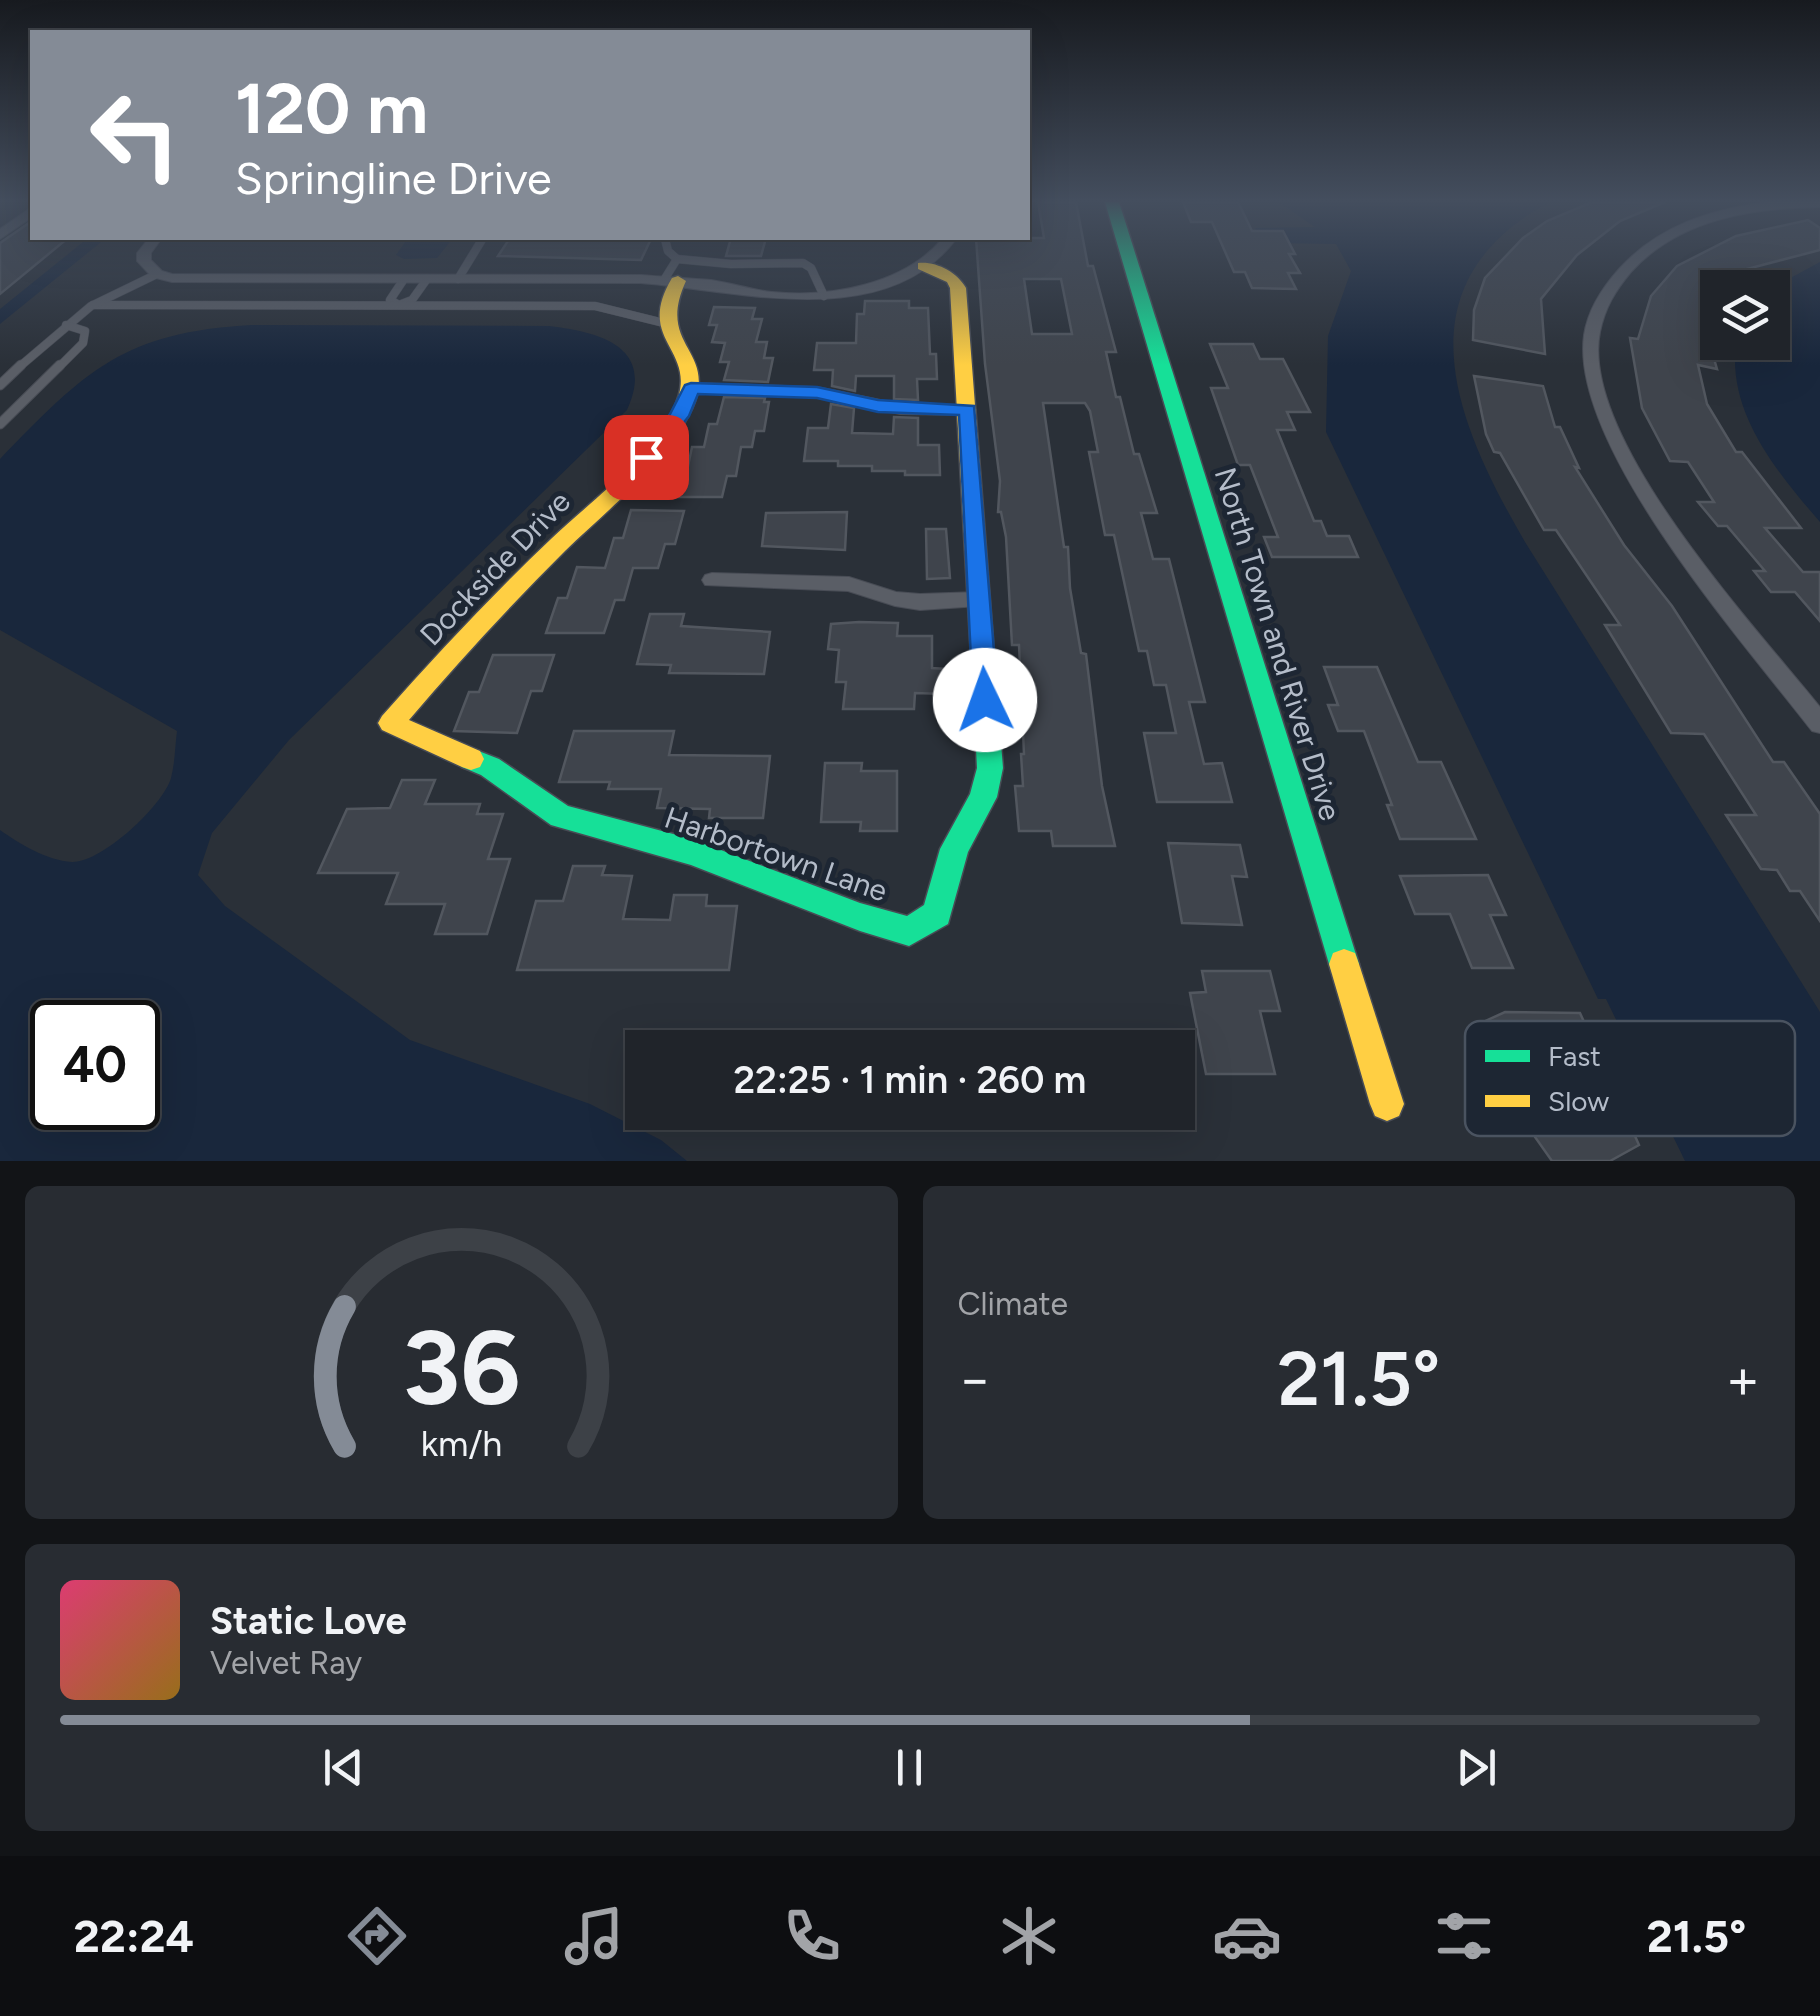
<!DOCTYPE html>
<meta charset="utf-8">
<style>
body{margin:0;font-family:Figtree,sans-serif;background:#282c32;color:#f1f3f6;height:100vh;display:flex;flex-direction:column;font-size:38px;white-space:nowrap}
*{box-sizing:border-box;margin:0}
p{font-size:32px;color:#a2a4a8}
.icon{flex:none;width:55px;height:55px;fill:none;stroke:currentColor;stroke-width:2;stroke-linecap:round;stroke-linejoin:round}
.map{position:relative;height:1161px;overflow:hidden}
.side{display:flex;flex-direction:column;gap:25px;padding:25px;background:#121417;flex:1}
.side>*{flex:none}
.top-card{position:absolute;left:30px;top:30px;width:1000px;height:210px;border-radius:0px;box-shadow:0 10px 40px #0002,0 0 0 2px #3d4147;background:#848b96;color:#fff;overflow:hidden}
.buttons{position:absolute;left:1700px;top:270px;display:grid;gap:20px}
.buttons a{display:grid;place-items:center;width:90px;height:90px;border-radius:0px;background:#20242a;box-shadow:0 10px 40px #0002,0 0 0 2px #3d4147;font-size:50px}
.speed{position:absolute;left:30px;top:1000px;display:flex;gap:20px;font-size:50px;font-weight:700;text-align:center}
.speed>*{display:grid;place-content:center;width:130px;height:130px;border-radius:50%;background:#20242a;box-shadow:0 10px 40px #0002,0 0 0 2px #3d4147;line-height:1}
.speed .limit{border:5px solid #111;border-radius:15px;background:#fff;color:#111}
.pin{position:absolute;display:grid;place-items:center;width:85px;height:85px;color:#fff;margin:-42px;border-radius:20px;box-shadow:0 5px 15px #0006}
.me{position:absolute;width:110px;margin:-55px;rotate:357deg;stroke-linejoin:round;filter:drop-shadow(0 0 8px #0008)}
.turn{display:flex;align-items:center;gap:35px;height:210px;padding:0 40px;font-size:45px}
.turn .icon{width:130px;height:130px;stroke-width:2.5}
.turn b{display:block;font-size:70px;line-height:85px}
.big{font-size:75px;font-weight:600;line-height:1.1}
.side .widget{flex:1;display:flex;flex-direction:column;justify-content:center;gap:15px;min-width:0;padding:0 35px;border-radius:15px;background:#282c32}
.side .dial{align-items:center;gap:0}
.dial svg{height:260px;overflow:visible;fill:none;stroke:#3d4147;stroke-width:7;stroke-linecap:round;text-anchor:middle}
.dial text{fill:#f1f3f6;stroke:none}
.song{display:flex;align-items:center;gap:30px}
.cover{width:120px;height:120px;border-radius:15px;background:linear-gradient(135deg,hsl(340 70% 55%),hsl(40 70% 35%))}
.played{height:10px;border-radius:5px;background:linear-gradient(90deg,#848b96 70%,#3d4147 70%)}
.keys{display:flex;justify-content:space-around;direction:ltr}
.heat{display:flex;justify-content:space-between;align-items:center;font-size:55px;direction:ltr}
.side .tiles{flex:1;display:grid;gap:25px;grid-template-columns:1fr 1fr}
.widget:last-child{grid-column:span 2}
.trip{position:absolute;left:625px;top:1030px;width:570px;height:100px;border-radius:0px;background:#20242a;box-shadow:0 10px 40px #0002,0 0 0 2px #3d4147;font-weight:600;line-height:100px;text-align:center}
.tab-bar{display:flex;height:160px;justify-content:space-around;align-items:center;background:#0d0e11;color:#a2a4a8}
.tab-bar .icon{width:70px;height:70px}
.tab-bar .selected{color:#848b96}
.tab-bar b{font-size:45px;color:#f1f3f6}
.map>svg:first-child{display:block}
.water{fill:#19273c;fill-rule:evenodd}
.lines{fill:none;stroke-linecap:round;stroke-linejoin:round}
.canal{fill:#19273c;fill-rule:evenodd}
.building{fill:#3f444c;stroke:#52575f;stroke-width:2.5;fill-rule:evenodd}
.lane-far1-casing{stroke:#484c55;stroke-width:9}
.lane-casing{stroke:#484c55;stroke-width:11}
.street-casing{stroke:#484c55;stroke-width:2}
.fast-casing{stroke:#484c55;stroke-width:3}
.slow-casing{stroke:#484c55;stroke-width:3}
.lane-far1{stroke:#5a5e66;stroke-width:8}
.lane{stroke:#5a5e66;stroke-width:9}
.street{fill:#5a5e66;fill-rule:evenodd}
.fast{fill:#16e098;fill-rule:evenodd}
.slow{fill:#ffcf43;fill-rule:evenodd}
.route{fill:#1a73e8;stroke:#114b97;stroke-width:2.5}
.labels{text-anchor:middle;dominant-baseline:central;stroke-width:10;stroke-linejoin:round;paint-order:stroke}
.street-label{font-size:30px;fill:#b4bcc9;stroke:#1d2633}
.key{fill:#1d2633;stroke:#4a5360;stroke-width:2.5}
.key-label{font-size:28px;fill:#b4bcc9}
</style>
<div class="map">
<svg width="1820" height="1161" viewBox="0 0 1820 1161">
<rect width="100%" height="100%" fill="#2a3038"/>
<g class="water">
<path d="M 1278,202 L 1550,202 C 1396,285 1456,423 1525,542 L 1820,1012 L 1820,1161 L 1685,1161 L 1606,999 L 1598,999 L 1326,432 L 1328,336 L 1351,271 L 1336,244 L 1263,243 L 1255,228 L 1315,227 Z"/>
<path d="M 408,238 L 453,238 L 437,258 L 404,259 L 396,255 Z"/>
<path d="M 1820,262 L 1820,522 C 1777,472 1727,413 1736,343 L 1772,342 L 1772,288 Z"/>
<path d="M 252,325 L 549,326 C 600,332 656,347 627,410 L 289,740 L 212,833 L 198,875 L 225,906 L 410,1040 L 590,1104 L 661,1140 L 687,1161 L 0,1161 L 0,830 C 20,844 46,860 72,862 C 101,863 163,806 171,778 C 175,763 175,746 177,731 L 0,630 L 0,459 C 86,370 124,332 252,325 ZM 52,1022 L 138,1022 L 138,1108 L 52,1108 Z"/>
</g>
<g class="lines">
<path class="canal" d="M 88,238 L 106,238 L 0,324 L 0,309 Z"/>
</g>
<g class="building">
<path d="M 1038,202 L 1076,202 L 1088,266 L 1093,266 L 1116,352 L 1106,352 L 1116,397 L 1120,397 L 1134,454 L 1139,454 L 1157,513 L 1141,513 L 1153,559 L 1169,559 L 1205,702 L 1189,702 L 1204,764 L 1222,763 L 1232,802 L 1157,802 L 1144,733 L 1176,733 L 1166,685 L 1154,685 L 1147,651 L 1139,651 L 1114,535 L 1105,535 L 1089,452 L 1098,452 L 1090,411 L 1085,403 L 1043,403 L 1064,547 L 1068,547 L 1070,588 L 1081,653 L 1086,654 L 1102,786 L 1115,846 L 1053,846 L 1051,831 L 1019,831 L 1015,786 L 1023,786 L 1021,754 L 1024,754 L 1019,645 L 1012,645 L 1006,537 L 1001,512 L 998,512 L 1000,481 L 985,364 L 976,238 L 1044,238 ZM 1024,279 L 1061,279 L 1072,334 L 1032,334 Z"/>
<path d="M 1183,202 L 1238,202 L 1252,231 L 1283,231 L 1295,254 L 1289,254 L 1300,273 L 1288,273 L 1296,289 L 1252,288 L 1245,272 L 1234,272 L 1212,222 L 1191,222 Z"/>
<path d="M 1592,202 L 1665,202 L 1620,221 L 1577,255 L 1541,299 L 1545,354 L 1473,340 L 1474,310 L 1485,278 L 1523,238 L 1547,221 Z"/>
<path d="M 1808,220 L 1820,228 L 1820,250 L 1743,270 L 1785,288 L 1718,288 L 1718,312 L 1710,345 L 1717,369 L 1698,365 L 1707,404 L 1736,452 L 1742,452 L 1801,528 L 1765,528 L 1803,572 L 1820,572 L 1820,621 L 1795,592 L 1771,592 L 1754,571 L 1765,571 L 1727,526 L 1718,526 L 1698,502 L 1714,502 L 1688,462 L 1670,461 L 1642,408 L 1630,338 L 1638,339 L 1651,296 L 1677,266 L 1736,236 Z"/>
<path d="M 32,221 L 32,238 L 68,238 L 0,294 L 0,243 Z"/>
<path d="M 510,238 L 628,238 L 651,239 L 641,260 L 498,256 Z"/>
<path d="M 731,238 L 766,238 L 761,256 L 726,256 Z"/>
<path d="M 865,301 L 909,301 L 909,308 L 928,308 L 930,354 L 936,354 L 937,379 L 917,379 L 918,400 L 894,399 L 894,376 L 856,376 L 855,391 L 832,386 L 833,370 L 814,370 L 817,343 L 856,343 L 857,314 L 864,314 Z"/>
<path d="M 714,307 L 755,308 L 752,319 L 762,319 L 756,342 L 767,342 L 764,358 L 773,358 L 768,382 L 724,380 L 729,362 L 720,362 L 725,343 L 712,342 L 717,325 L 709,325 Z"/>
<path d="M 1210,344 L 1253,344 L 1260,359 L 1283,359 L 1310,412 L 1287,412 L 1295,430 L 1277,430 L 1314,521 L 1321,521 L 1327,536 L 1349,536 L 1358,557 L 1272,557 L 1264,537 L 1278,537 L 1250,465 L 1238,465 L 1211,388 L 1228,388 Z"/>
<path d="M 1474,376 L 1543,386 L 1555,427 L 1560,427 L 1579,468 L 1575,467 L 1624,545 L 1672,606 L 1773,762 L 1784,762 L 1820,814 L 1820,921 L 1800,891 L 1790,891 L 1777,870 L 1761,869 L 1726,815 L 1756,815 L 1704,734 L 1671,733 L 1605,625 L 1620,625 L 1556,530 L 1544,530 L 1500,453 L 1494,452 L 1486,434 Z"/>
<path d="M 724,397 L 765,398 L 764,402 L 769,402 L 764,431 L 755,431 L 752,447 L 741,447 L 736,476 L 727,476 L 722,497 L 671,497 L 678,471 L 687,471 L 692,447 L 704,447 L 709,424 L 717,424 Z"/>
<path d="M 831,404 L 854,408 L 852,433 L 893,434 L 894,417 L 918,418 L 918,445 L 939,445 L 940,475 L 905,475 L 905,471 L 872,471 L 872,466 L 838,466 L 838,461 L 804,461 L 808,428 L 828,428 Z"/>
<path d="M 631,510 L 684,511 L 675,544 L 665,544 L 658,568 L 633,568 L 624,600 L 615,600 L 604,633 L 546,633 L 558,598 L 567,598 L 577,567 L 605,568 L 614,538 L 623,538 Z"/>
<path d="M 847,512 L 845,550 L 762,546 L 766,513 Z"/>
<path d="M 926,529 L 946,529 L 950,578 L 927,579 Z"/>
<path d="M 650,614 L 684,614 L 681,626 L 770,632 L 764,674 L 669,673 L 671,665 L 637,664 Z"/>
<path d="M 859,622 L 898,623 L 897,636 L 932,636 L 932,668 L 946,669 L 946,694 L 915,693 L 914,709 L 843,709 L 846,682 L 836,682 L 839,650 L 828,649 L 831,624 Z"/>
<path d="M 493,655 L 554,655 L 542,691 L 531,691 L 517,733 L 454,731 L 469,692 L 479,692 Z"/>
<path d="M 1324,667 L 1377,667 L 1418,762 L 1441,762 L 1476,839 L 1400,839 L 1387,805 L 1392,805 L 1364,731 L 1338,731 L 1328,705 L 1338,705 Z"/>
<path d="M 574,731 L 674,731 L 669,755 L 770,756 L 763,818 L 709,818 L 710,809 L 657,808 L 661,789 L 608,789 L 610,782 L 559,782 Z"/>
<path d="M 825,763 L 862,763 L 861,771 L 897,771 L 897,831 L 860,831 L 861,822 L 821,822 Z"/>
<path d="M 402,780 L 435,780 L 425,804 L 480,804 L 477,814 L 503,814 L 488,859 L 510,859 L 487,934 L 435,934 L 445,904 L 386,904 L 398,873 L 318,873 L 347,809 L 390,808 Z"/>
<path d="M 1168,843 L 1240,845 L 1247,877 L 1232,876 L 1242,925 L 1182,923 Z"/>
<path d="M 573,866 L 605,866 L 602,875 L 632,876 L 623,919 L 670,920 L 674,895 L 707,895 L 706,906 L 737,906 L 729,970 L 517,970 L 536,901 L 563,901 Z"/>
<path d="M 1488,875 L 1506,915 L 1490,915 L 1513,968 L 1472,968 L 1450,914 L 1415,914 L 1400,876 Z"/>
<path d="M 1202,971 L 1270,971 L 1280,1011 L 1260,1011 L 1275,1074 L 1206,1074 L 1190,993 L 1206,992 Z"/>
<path d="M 1505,1012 L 1580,1013 L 1639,1145 L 1610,1161 L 1552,1161 L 1535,1137 L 1504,1058 L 1490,1058 L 1468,1029 Z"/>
</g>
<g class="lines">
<defs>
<g id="lane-far1">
<path d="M 665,239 L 668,251 L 677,259"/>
<path d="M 404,279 L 390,300 L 399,305 L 412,300 L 427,279"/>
<path d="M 458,279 L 483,238"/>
<path d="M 664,280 L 677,259 L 731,264 L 803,263 L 811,268 L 824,296"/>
<path d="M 93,305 L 595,306 L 664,323"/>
<path d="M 18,368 L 91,306 L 157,274"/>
<path d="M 58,368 L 83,343 L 85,331 L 66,325"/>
</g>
<g id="lane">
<path d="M 0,385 L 21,365"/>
<path d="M 0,424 L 60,365"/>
</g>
<g id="street">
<path d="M 1768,202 L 1820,202 L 1820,207 C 1751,208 1679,219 1631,272 C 1615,291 1605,308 1600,332 C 1579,438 1756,627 1820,707 L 1820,733 L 1812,731 C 1745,644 1569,446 1584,335 C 1588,309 1602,288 1619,269 C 1658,226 1711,209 1768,202 Z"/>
<path d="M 32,207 L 32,217 L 0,239 L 0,229 Z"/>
<path d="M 149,238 L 162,238 L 151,253 L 151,260 L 162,271 L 172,274 L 641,275 C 664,277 688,278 711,280 C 732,283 752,290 772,292 C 831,298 905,284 943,238 L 957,238 C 886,333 741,291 641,283 L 172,282 L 152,277 L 137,261 L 137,253 Z"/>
<path d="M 691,383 L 817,387 L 900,404 L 968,405 L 976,410 L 968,415 L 900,414 L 817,397 L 685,391 L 683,388 Z"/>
<path d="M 712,573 L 849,577 L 896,592 L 920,594 L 979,592 L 989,599 L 979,606 L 920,610 L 895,606 L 848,591 L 705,585 L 702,580 L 705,575 Z"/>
</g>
<g id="fast">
<path d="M 1105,202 L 1119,202 L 1359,964 L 1355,975 L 1344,979 L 1333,975 L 1329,964 Z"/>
<path d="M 985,682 L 994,685 L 997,692 L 1003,768 L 997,797 L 968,852 L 948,924 L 909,946 L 860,931 L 691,865 L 551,825 L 481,775 L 462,767 L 458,759 L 462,751 L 471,748 L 499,759 L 568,806 L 692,839 L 860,903 L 907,916 L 924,905 L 940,849 L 970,794 L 977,768 L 973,692 L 976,685 Z"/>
</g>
<g id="slow">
<path d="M 918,263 C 936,261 957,272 966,288 L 997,692 L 994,699 L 985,702 L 976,699 L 973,692 L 950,288 L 947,282 L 918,269 Z"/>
<path d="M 678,276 L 686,281 C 655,348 719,349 692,409 C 665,466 609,508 565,551 C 511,605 459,661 409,720 L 480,751 L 484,759 L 480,767 L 471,770 L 462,767 L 382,730 L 378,723 L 382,716 C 436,655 492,595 551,539 C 592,500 645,463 672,412 C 705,349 632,345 672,278 Z"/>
<path d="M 1344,949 L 1355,953 L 1359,964 L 1404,1104 L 1399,1116 L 1387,1121 L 1375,1116 L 1370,1104 L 1329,964 L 1333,953 Z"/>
</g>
</defs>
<use href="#lane-far1" class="lane-far1-casing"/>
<use href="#lane" class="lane-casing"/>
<use href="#street" class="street-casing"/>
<use href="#fast" class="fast-casing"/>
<use href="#slow" class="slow-casing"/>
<use href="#lane-far1" class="lane-far1"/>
<use href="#lane" class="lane"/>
<use href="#street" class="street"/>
<use href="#fast" class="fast"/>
<use href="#slow" class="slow"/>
</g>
<linearGradient id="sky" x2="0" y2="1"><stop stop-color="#171a1f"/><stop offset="0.55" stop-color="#444e5e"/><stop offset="1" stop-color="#444e5e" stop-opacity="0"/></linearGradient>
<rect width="1820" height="365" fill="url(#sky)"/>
<path class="route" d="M 691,383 L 817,387 L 878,400 L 974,406 L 998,700 L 994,708 L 976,708 L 973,700 L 959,415 L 878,412 L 817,398 L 698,394 L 689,416 L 653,461 L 639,461 L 636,457 L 670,414 L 685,385 Z"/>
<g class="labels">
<g class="street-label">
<text transform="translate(495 568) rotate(-46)">Dockside Drive</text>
<text transform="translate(1278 644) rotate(73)">North Town and River Drive</text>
<text transform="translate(776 854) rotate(19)">Harbortown Lane</text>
</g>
</g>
<rect x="1465" y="1021" width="330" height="115" rx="15" class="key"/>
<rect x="1485" y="1050" width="45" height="12" fill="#16e098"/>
<rect x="1485" y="1095" width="45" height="12" fill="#ffcf43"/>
<g class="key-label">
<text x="1548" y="1066">Fast</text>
<text x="1548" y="1111">Slow</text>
</g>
</svg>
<div class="buttons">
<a><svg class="icon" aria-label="layers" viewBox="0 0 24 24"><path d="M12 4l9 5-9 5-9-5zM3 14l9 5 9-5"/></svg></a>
</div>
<div class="speed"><div class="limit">40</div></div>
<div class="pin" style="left:646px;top:457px;background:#d93025"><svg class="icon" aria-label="arrive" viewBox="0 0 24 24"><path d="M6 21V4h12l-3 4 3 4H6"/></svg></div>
<svg class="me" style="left:985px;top:700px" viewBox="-20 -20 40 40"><circle r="19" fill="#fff"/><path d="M0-13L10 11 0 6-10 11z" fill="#1a73e8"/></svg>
<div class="trip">22:25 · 1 min · 260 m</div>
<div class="top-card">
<div class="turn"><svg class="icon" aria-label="left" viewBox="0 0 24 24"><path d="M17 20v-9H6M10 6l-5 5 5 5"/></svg><div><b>120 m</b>Springline Drive</div></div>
</div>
</div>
<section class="side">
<div class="tiles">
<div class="widget dial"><svg viewBox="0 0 100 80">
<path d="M14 69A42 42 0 1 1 86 69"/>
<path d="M14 69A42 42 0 0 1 14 26" stroke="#848b96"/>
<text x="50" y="56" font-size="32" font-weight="700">36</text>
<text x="50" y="72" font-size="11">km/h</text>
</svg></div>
<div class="widget"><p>Climate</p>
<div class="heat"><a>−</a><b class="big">21.5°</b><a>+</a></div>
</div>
<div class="widget">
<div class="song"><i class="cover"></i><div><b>Static Love</b><p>Velvet Ray</p></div></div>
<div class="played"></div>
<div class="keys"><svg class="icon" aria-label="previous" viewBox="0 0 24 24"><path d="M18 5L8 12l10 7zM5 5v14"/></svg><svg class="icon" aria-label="pause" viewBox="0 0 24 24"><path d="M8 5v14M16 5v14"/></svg><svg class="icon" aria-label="next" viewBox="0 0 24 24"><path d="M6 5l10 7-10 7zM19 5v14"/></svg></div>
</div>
</div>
</section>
<nav class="tab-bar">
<b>22:24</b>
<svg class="icon selected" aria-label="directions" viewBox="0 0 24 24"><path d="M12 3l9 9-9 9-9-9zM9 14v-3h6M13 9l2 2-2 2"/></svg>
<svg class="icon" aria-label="music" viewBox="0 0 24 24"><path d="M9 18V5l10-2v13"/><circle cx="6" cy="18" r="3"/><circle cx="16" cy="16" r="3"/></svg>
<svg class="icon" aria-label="phone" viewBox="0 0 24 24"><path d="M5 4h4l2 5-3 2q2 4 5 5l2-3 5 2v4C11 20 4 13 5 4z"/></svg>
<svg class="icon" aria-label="climate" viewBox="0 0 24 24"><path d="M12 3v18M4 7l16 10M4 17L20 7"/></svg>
<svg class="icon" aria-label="car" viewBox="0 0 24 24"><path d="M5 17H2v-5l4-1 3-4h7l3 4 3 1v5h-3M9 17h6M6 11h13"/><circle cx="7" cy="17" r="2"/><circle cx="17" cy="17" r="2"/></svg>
<svg class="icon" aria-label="filters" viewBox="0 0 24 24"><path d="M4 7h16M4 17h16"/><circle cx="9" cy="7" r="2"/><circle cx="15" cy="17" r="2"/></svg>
<b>21.5°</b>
</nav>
